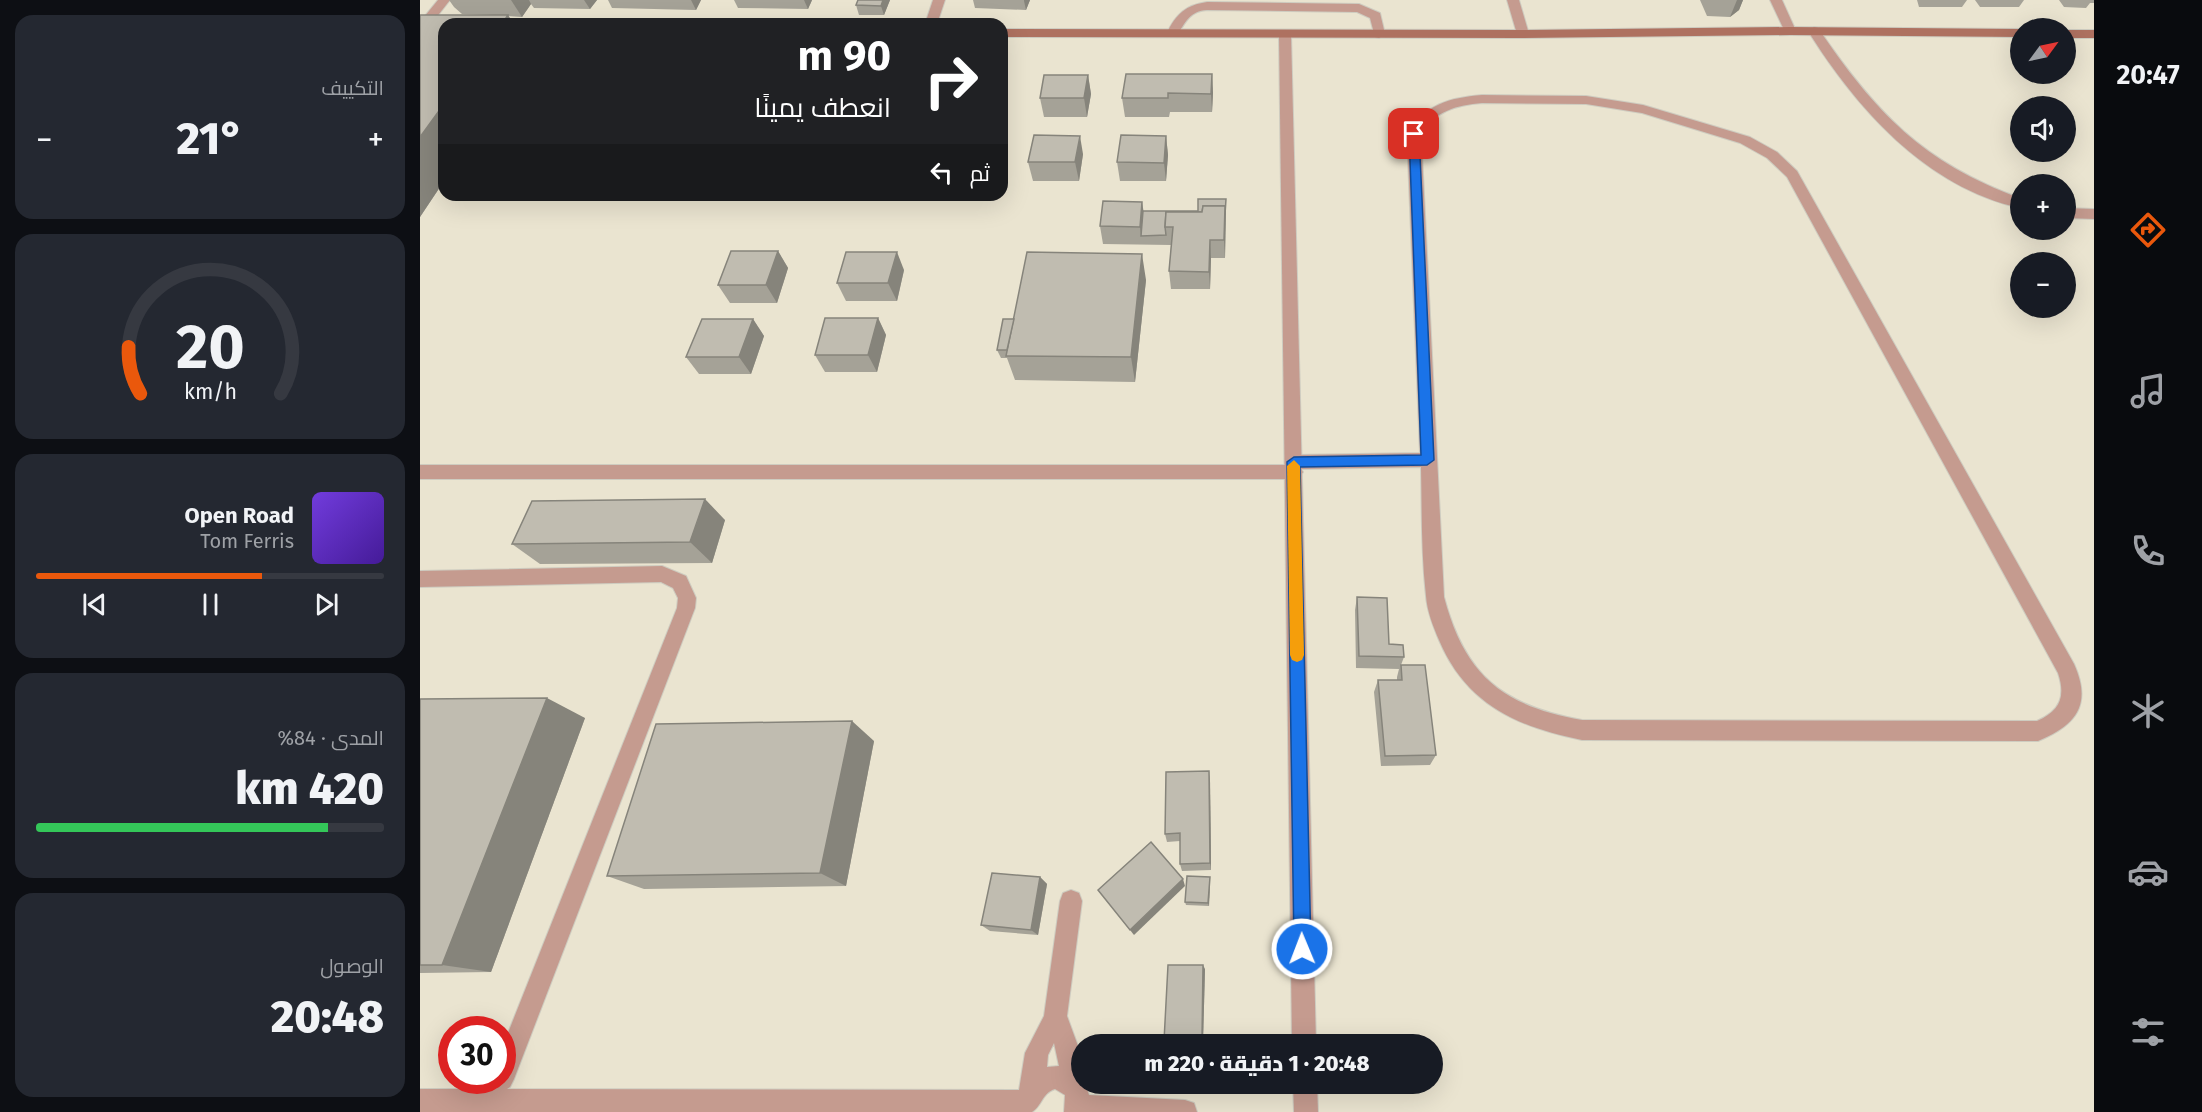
<!DOCTYPE html>
<html lang="ar">
<meta charset="utf-8">
<style>
body{margin:0;font-family:"Fira Sans",Cairo,sans-serif;background:#242831;color:#f1f3f6;direction:rtl;height:100vh;display:flex;flex-direction:column;font-size:22px;white-space:nowrap}
*{box-sizing:border-box;margin:0}
p{font-size:20px;color:#9ea1a6}
.icon{flex:none;width:33px;height:33px;fill:none;stroke:currentColor;stroke-width:2;stroke-linecap:round;stroke-linejoin:round}
.map{position:relative;flex:1;overflow:hidden;direction:ltr}
.drawer{display:flex;flex-direction:column;gap:15px;padding:15px;background:#0d0f14;width:420px}
.drawer>*{flex:none}
.top-card{position:absolute;left:18px;top:18px;width:570px;height:183px;border-radius:18px;box-shadow:0 6px 24px #0002;direction:rtl;background:#202124;color:#fff;overflow:hidden}
.needle{width:39px;rotate:57deg}
.fabs{position:absolute;left:1590px;top:18px;display:grid;gap:12px}
.fabs a{display:grid;place-items:center;width:66px;height:66px;border-radius:50%;background:#171b24;box-shadow:0 6px 24px #0002;font-size:30px}
.speed{position:absolute;left:18px;top:1016px;display:flex;gap:12px;font-size:30px;font-weight:700;text-align:center}
.speed>*{display:grid;place-content:center;width:78px;height:78px;border-radius:50%;background:#171b24;box-shadow:0 6px 24px #0002;line-height:1}
.speed .limit{border:9px solid #d22;background:#fff;color:#111}
.pin{position:absolute;display:grid;place-items:center;width:51px;height:51px;color:#fff;margin:-26px;border-radius:12px;box-shadow:0 3px 9px #0006}
.me{position:absolute;width:66px;margin:-33px;rotate:359deg;stroke-linejoin:round;filter:drop-shadow(0 0 4px #0008)}
.turn{display:flex;align-items:center;gap:21px;height:126px;padding:0 18px;font-size:27px}
.turn .icon{width:78px;height:78px;stroke-width:2.5}
.turn b{display:block;font-size:42px;line-height:51px}
.then{display:flex;align-items:center;height:57px;padding:0 18px;background:#0003;gap:12px;font-size:22px}
.big{font-size:45px;font-weight:800;line-height:1.1}
.drawer .widget{flex:1;display:flex;flex-direction:column;justify-content:center;gap:9px;min-width:0;padding:0 21px;border-radius:18px;background:#242831}
.drawer .dial{align-items:center;gap:0}
.dial svg{height:156px;overflow:visible;fill:none;stroke:#363941;stroke-width:7;stroke-linecap:round;text-anchor:middle}
.dial text{fill:#f1f3f6;stroke:none}
.song{display:flex;align-items:center;gap:18px}
.cover{width:72px;height:72px;border-radius:9px;background:linear-gradient(135deg,hsl(260 70% 55%),hsl(260 70% 35%))}
.played{height:6px;border-radius:3px;background:linear-gradient(90deg,#ea580c 65%,#363941 65%)}
.keys{display:flex;justify-content:space-around;direction:ltr}
.heat{display:flex;justify-content:space-between;align-items:center;font-size:33px;direction:ltr}
.charge{height:9px;border-radius:4px;background:linear-gradient(90deg,#34c759 84%,#363941 0)}
.trip{position:absolute;left:651px;top:1034px;width:372px;height:60px;border-radius:30px;background:#171b24;box-shadow:0 6px 24px #0002;font-weight:800;line-height:60px;text-align:center;direction:rtl}
main{display:flex;flex:1;min-height:0}
.dock{display:flex;flex-direction:column;width:108px;justify-content:space-around;align-items:center;background:#090b0e;color:#9ea1a6}
.dock .icon{width:42px;height:42px}
.dock .selected{color:#ea580c}
.dock b{font-size:27px;color:#f1f3f6}
.map>svg:first-child{display:block}
.built{fill:#eae4d0;fill-rule:evenodd}
.lines{fill:none;stroke-linecap:round;stroke-linejoin:round}
.lane-casing{stroke:#ceccc0;stroke-width:2}
.street-casing{stroke:#ceccc0;stroke-width:2}
.secondary-casing{stroke:#ceccc0;stroke-width:2}
.lane{fill:#c59b8f;fill-rule:evenodd}
.street{fill:#c59b8f;fill-rule:evenodd}
.secondary{fill:#ae7160;fill-rule:evenodd}
.wall{fill:#a5a297}
.shaded-wall{fill:#86847b}
.building{fill:#c0bcb0;stroke:#86847b;stroke-width:1.5}
.route{fill:#1a73e8;stroke:#114b97;stroke-width:1.5}
.slow{fill:#f59e0b}
</style>
<main>
<nav class="dock">
<b>20:47</b>
<svg class="icon selected" aria-label="directions" viewBox="0 0 24 24"><path d="M12 3l9 9-9 9-9-9zM9 14v-3h6M13 9l2 2-2 2"/></svg>
<svg class="icon" aria-label="music" viewBox="0 0 24 24"><path d="M9 18V5l10-2v13"/><circle cx="6" cy="18" r="3"/><circle cx="16" cy="16" r="3"/></svg>
<svg class="icon" aria-label="phone" viewBox="0 0 24 24"><path d="M5 4h4l2 5-3 2q2 4 5 5l2-3 5 2v4C11 20 4 13 5 4z"/></svg>
<svg class="icon" aria-label="climate" viewBox="0 0 24 24"><path d="M12 3v18M4 7l16 10M4 17L20 7"/></svg>
<svg class="icon" aria-label="car" viewBox="0 0 24 24"><path d="M5 17H2v-5l4-1 3-4h7l3 4 3 1v5h-3M9 17h6M6 11h13"/><circle cx="7" cy="17" r="2"/><circle cx="17" cy="17" r="2"/></svg>
<svg class="icon" aria-label="filters" viewBox="0 0 24 24"><path d="M4 7h16M4 17h16"/><circle cx="9" cy="7" r="2"/><circle cx="15" cy="17" r="2"/></svg>
</nav>
<div class="map">
<svg width="1674" height="1112" viewBox="0 0 1674 1112">
<rect width="100%" height="100%" fill="#f3f0e3"/>
<path class="built" d="M 0,0 L 1674,0 L 1674,1112 L 0,1112 ZM 24,24 L 582,24 L 582,195 L 24,195 ZM 1600,28 L 1646,28 L 1646,74 L 1600,74 ZM 1600,106 L 1646,106 L 1646,152 L 1600,152 ZM 1600,184 L 1646,184 L 1646,230 L 1600,230 ZM 1600,262 L 1646,262 L 1646,308 L 1600,308 ZM 32,1029 L 82,1029 L 82,1080 L 32,1080 ZM 662,1044 L 1012,1044 L 1012,1083 L 662,1083 Z"/>
<g class="lines">
<defs>
<g id="lane">
<path d="M 18,0 L 30,0 L 4,33 L 0,34 L 0,22 Z"/>
<path d="M 513,0 L 525,0 L 517,24 L 505,24 Z"/>
<path d="M 1087,0 L 1099,0 L 1109,34 L 1107,37 L 1103,38 L 1097,34 Z"/>
<path d="M 787,2 L 939,4 L 960,13 L 965,34 L 959,38 L 955,37 L 950,18 L 937,12 L 787,10 C 770,11 765,22 757,36 L 749,36 L 747,33 C 756,14 766,5 787,2 Z"/>
<path d="M 1394,27 L 1398,28 C 1455,112 1503,163 1600,198 L 1600,208 C 1506,187 1437,109 1388,31 Z"/>
<path d="M 1062,95 L 1166,96 L 1223,105 L 1330,137 L 1357,152 L 1377,171 L 1654,664 C 1672,704 1657,725 1618,741 L 1162,740 C 1097,727 1046,704 1019,640 C 1013,626 1007,611 1006,596 C 1001,553 1002,510 1001,467 L 881,469 L 883,472 L 880,477 L 874,479 L 0,479 L 0,465 L 867,465 L 866,462 L 868,457 L 874,455 L 1000,453 L 987,134 C 1006,104 1028,98 1062,95 ZM 1062,103 L 1166,104 L 1222,113 L 1320,143 L 1347,158 L 1367,177 L 1638,673 C 1646,697 1640,711 1617,721 L 1162,720 C 1083,706 1045,676 1024,597 L 1001,134 C 1015,111 1037,105 1062,103 Z"/>
<path d="M 1646,208 L 1674,209 L 1674,219 L 1646,218 Z"/>
<path d="M 242,566 L 266,576 L 276,598 L 275,608 L 94,1079 L 90,1087 L 87,1089 L 599,1090 L 605,1053 L 624,1016 L 640,901 L 643,893 L 651,890 L 659,893 L 662,901 L 647,1016 L 662,1057 L 662,1083 L 665,1083 L 669,1095 L 765,1100 L 774,1103 L 777,1112 L 644,1112 L 645,1095 L 635,1089 C 622,1093 622,1106 612,1112 L 0,1112 L 0,1089 L 77,1089 L 74,1087 L 70,1080 L 82,1080 L 82,1048 L 257,608 L 258,598 L 253,588 L 241,582 L 0,587 L 0,571 ZM 634,1043 L 639,1066 L 627,1067 L 628,1055 Z"/>
</g>
<g id="street">
<path d="M 1350,0 L 1362,0 L 1376,31 L 1374,34 L 1366,34 Z"/>
<path d="M 865,30 L 871,34 L 896,1044 L 872,1044 L 859,34 Z"/>
<path d="M 873,1083 L 897,1083 L 898,1112 L 874,1112 Z"/>
</g>
<g id="secondary">
<path d="M 1370,27 L 1600,29 L 1600,37 L 1370,35 L 1103,38 L 582,37 L 582,29 L 1103,30 Z"/>
<rect x="1646" y="30" width="28" height="8"/>
</g>
</defs>
<use href="#lane" class="lane-casing"/>
<use href="#street" class="street-casing"/>
<use href="#secondary" class="secondary-casing"/>
<use href="#lane" class="lane"/>
<use href="#street" class="street"/>
<use href="#secondary" class="secondary"/>
</g>
<g class="wall">
<path d="M 29,0 L 177,0 L 170,9 L 114,8 L 111,4 L 102,17 L 88,16 L 94,24 L 24,24 L 24,181 L 0,217 L 0,15 L 74,15 L 42,14 L 34,7 Z"/>
<path d="M 188,0 L 281,0 L 276,10 L 192,8 Z"/>
<path d="M 314,0 L 392,0 L 388,9 L 318,8 Z"/>
<path d="M 438,0 L 470,0 L 464,15 L 439,15 L 436,5 Z"/>
<path d="M 553,0 L 610,0 L 606,10 L 555,8 Z"/>
<path d="M 1280,0 L 1323,0 L 1319,10 L 1310,17 L 1287,16 Z"/>
<path d="M 1497,0 L 1547,0 L 1542,7 L 1499,7 Z"/>
<path d="M 1555,0 L 1604,0 L 1599,7 L 1560,7 Z"/>
<path d="M 1639,0 L 1674,0 L 1674,3 L 1670,3 L 1666,8 L 1644,7 Z"/>
<path d="M 792,74 L 793,93 L 792,112 L 750,112 L 749,117 L 705,117 L 702,98 Z"/>
<path d="M 668,75 L 671,94 L 667,117 L 624,117 L 620,98 Z"/>
<path d="M 746,136 L 748,155 L 746,181 L 700,181 L 697,162 Z"/>
<path d="M 663,154 L 659,181 L 613,181 L 608,162 Z"/>
<path d="M 806,199 L 805,258 L 791,258 L 790,289 L 751,289 L 749,271 L 751,245 L 683,244 L 680,226 L 722,202 L 723,211 L 778,211 Z"/>
<path d="M 358,251 L 368,268 L 357,303 L 310,303 L 298,285 Z"/>
<path d="M 484,270 L 477,301 L 426,301 L 417,283 Z"/>
<path d="M 726,280 L 715,382 L 595,380 L 587,358 L 581,358 L 577,350 L 594,319 Z"/>
<path d="M 458,318 L 466,335 L 457,372 L 405,372 L 395,355 Z"/>
<path d="M 333,319 L 344,336 L 331,374 L 279,374 L 266,357 Z"/>
<path d="M 305,520 L 292,563 L 120,564 L 92,544 Z"/>
<path d="M 937,597 L 969,644 L 984,657 L 981,665 L 1016,755 L 1010,765 L 961,766 L 954,692 L 958,680 L 977,680 L 977,677 L 979,669 L 936,668 L 935,610 Z"/>
<path d="M 0,699 L 165,718 L 71,972 L 0,973 Z"/>
<path d="M 454,741 L 426,886 L 224,889 L 187,876 Z"/>
<path d="M 790,780 L 791,870 L 762,871 L 760,864 L 760,841 L 747,842 L 745,834 Z"/>
<path d="M 620,877 L 627,884 L 618,935 L 570,931 L 561,925 Z"/>
<path d="M 790,880 L 789,906 L 766,905 L 765,902 Z"/>
<path d="M 785,969 L 783,1042 L 747,1042 L 744,1041 Z"/>
</g>
<g class="shaded-wall">
<path d="M 91,0 L 109,0 L 111,4 L 102,17 Z"/>
<path d="M 164,0 L 177,0 L 170,9 Z"/>
<path d="M 271,0 L 281,0 L 276,10 Z"/>
<path d="M 384,0 L 392,0 L 388,9 Z"/>
<path d="M 463,0 L 470,0 L 464,15 L 461,6 Z"/>
<path d="M 604,0 L 610,0 L 606,10 L 604,1 Z"/>
<path d="M 1317,0 L 1323,0 L 1319,10 L 1310,17 Z"/>
<path d="M 88,15 L 94,24 L 82,24 Z"/>
<path d="M 792,74 L 793,93 L 792,112 L 791,94 Z"/>
<path d="M 668,75 L 671,94 L 667,117 L 664,98 Z"/>
<path d="M 24,104 L 24,181 L 0,217 L 0,137 Z"/>
<path d="M 660,136 L 663,154 L 659,181 L 655,162 Z"/>
<path d="M 746,136 L 748,155 L 746,181 L 744,163 Z"/>
<path d="M 722,202 L 725,220 L 721,236 L 720,227 Z"/>
<path d="M 805,206 L 806,208 L 805,258 L 804,240 Z"/>
<path d="M 790,240 L 791,258 L 790,289 L 789,272 Z"/>
<path d="M 358,251 L 368,268 L 357,303 L 346,285 Z"/>
<path d="M 477,252 L 484,270 L 477,301 L 468,283 Z"/>
<path d="M 722,254 L 726,280 L 715,382 L 711,357 Z"/>
<path d="M 458,318 L 466,335 L 457,372 L 448,355 Z"/>
<path d="M 333,319 L 344,336 L 331,374 L 319,357 Z"/>
<path d="M 285,499 L 305,520 L 292,563 L 270,542 Z"/>
<path d="M 127,698 L 165,718 L 71,972 L 22,965 Z"/>
<path d="M 432,721 L 454,741 L 426,886 L 400,873 Z"/>
<path d="M 789,771 L 790,780 L 791,870 L 790,863 Z"/>
<path d="M 620,877 L 627,884 L 618,935 L 611,930 Z"/>
<path d="M 790,877 L 790,880 L 789,906 L 788,903 Z"/>
<path d="M 763,879 L 765,886 L 714,935 L 710,930 Z"/>
<path d="M 783,965 L 785,969 L 783,1042 L 782,1040 Z"/>
</g>
<g class="building">
<path d="M 438,0 L 463,0 L 461,6 L 436,5 Z"/>
<path d="M 0,15 L 88,15 L 82,24 L 24,24 L 24,104 L 0,137 Z"/>
<path d="M 706,74 L 792,74 L 791,94 L 748,93 L 748,98 L 702,98 Z"/>
<path d="M 624,75 L 668,75 L 664,98 L 620,98 Z"/>
<path d="M 614,135 L 660,136 L 655,162 L 608,162 Z"/>
<path d="M 701,135 L 746,136 L 744,163 L 697,162 Z"/>
<path d="M 778,199 L 806,199 L 805,215 L 805,206 L 783,206 L 782,212 L 746,212 L 745,227 L 746,235 L 721,236 L 723,211 L 778,211 Z"/>
<path d="M 683,201 L 722,202 L 720,227 L 680,226 Z"/>
<path d="M 783,206 L 805,206 L 804,240 L 790,240 L 789,272 L 749,271 L 753,227 L 745,227 L 746,212 L 782,212 Z"/>
<path d="M 311,251 L 358,251 L 346,285 L 298,285 Z"/>
<path d="M 426,252 L 477,252 L 468,283 L 417,283 Z"/>
<path d="M 607,252 L 722,254 L 711,357 L 586,356 Z"/>
<path d="M 405,318 L 458,318 L 448,355 L 395,355 Z"/>
<path d="M 282,319 L 333,319 L 319,357 L 266,357 Z"/>
<path d="M 583,319 L 594,319 L 587,350 L 577,350 Z"/>
<path d="M 285,499 L 270,542 L 92,544 L 112,501 Z"/>
<path d="M 937,597 L 967,598 L 969,644 L 983,645 L 984,657 L 939,656 Z"/>
<path d="M 981,665 L 1005,665 L 1016,755 L 965,756 L 958,680 L 982,680 Z"/>
<path d="M 127,698 L 22,965 L 0,965 L 0,699 Z"/>
<path d="M 432,721 L 400,873 L 187,876 L 236,724 Z"/>
<path d="M 789,771 L 790,863 L 760,864 L 760,833 L 745,834 L 746,772 Z"/>
<path d="M 731,842 L 763,879 L 710,930 L 678,890 Z"/>
<path d="M 572,873 L 620,877 L 611,930 L 561,925 Z"/>
<path d="M 767,876 L 790,877 L 788,903 L 765,902 Z"/>
<path d="M 748,965 L 783,965 L 782,1040 L 744,1041 Z"/>
<path d="M 751,1083 L 782,1083 L 782,1085 Z"/>
</g>
<path class="route" d="M 994,131 L 999,134 L 1014,460 L 1007,465 L 880,467 L 891,949 L 888,955 L 882,957 L 876,955 L 874,949 L 867,462 L 874,457 L 1001,455 L 989,134 Z"/>
<path class="slow" d="M 874,460 L 880,466 L 884,655 L 882,660 L 877,662 L 872,660 L 870,655 L 867,466 Z"/>
</svg>
<div class="fabs">
<a><svg class="needle" viewBox="-14 -14 28 28"><path d="M0-13l5 13h-10z" fill="#e53935"/><path d="M0 13l5-13h-10z" fill="#9ea1a6"/></svg></a>
<a><svg class="icon" aria-label="sound" viewBox="0 0 24 24"><path d="M4 9h4l5-4v14l-5-4H4zM17 9q2 3 0 6"/></svg></a>
<a>+</a>
<a>−</a>
</div>
<div class="speed"><div class="limit">30</div></div>
<div class="pin" style="left:994px;top:134px;background:#d93025"><svg class="icon" aria-label="arrive" viewBox="0 0 24 24"><path d="M6 21V4h12l-3 4 3 4H6"/></svg></div>
<svg class="me" style="left:882px;top:949px" viewBox="-20 -20 40 40"><circle r="17" fill="#1a73e8" stroke="#fff" stroke-width="3"/><path d="M0-11L8 9 0 5-8 9z" fill="#fff"/></svg>
<div class="trip">20:48 · 1 دقيقة · 220 m</div>
<div class="top-card">
<div class="turn"><svg class="icon" aria-label="right" viewBox="0 0 24 24"><path d="M7 20v-9h11M14 6l5 5-5 5"/></svg><div><b>90 m</b>انعطف يمينًا</div></div>
<div class="then">ثم<svg class="icon" aria-label="left" viewBox="0 0 24 24"><path d="M17 20v-9H6M10 6l-5 5 5 5"/></svg></div>
</div>
</div>
<section class="drawer">
<div class="widget"><p>التكييف</p>
<div class="heat"><a>−</a><b class="big">21°</b><a>+</a></div>
</div>
<div class="widget dial"><svg viewBox="0 0 100 80">
<path d="M14 69A42 42 0 1 1 86 69"/>
<path d="M14 69A42 42 0 0 1 8 45" stroke="#ea580c"/>
<text x="50" y="56" font-size="32" font-weight="700">20</text>
<text x="50" y="72" font-size="11">km/h</text>
</svg></div>
<div class="widget">
<div class="song"><i class="cover"></i><div><b>Open Road</b><p>Tom Ferris</p></div></div>
<div class="played"></div>
<div class="keys"><svg class="icon" aria-label="previous" viewBox="0 0 24 24"><path d="M18 5L8 12l10 7zM5 5v14"/></svg><svg class="icon" aria-label="pause" viewBox="0 0 24 24"><path d="M8 5v14M16 5v14"/></svg><svg class="icon" aria-label="next" viewBox="0 0 24 24"><path d="M6 5l10 7-10 7zM19 5v14"/></svg></div>
</div>
<div class="widget"><p>المدى · 84%</p><b class="big">420 km</b><div class="charge"></div></div>
<div class="widget"><p>الوصول</p><b class="big">20:48</b></div>
</section>
</main>
